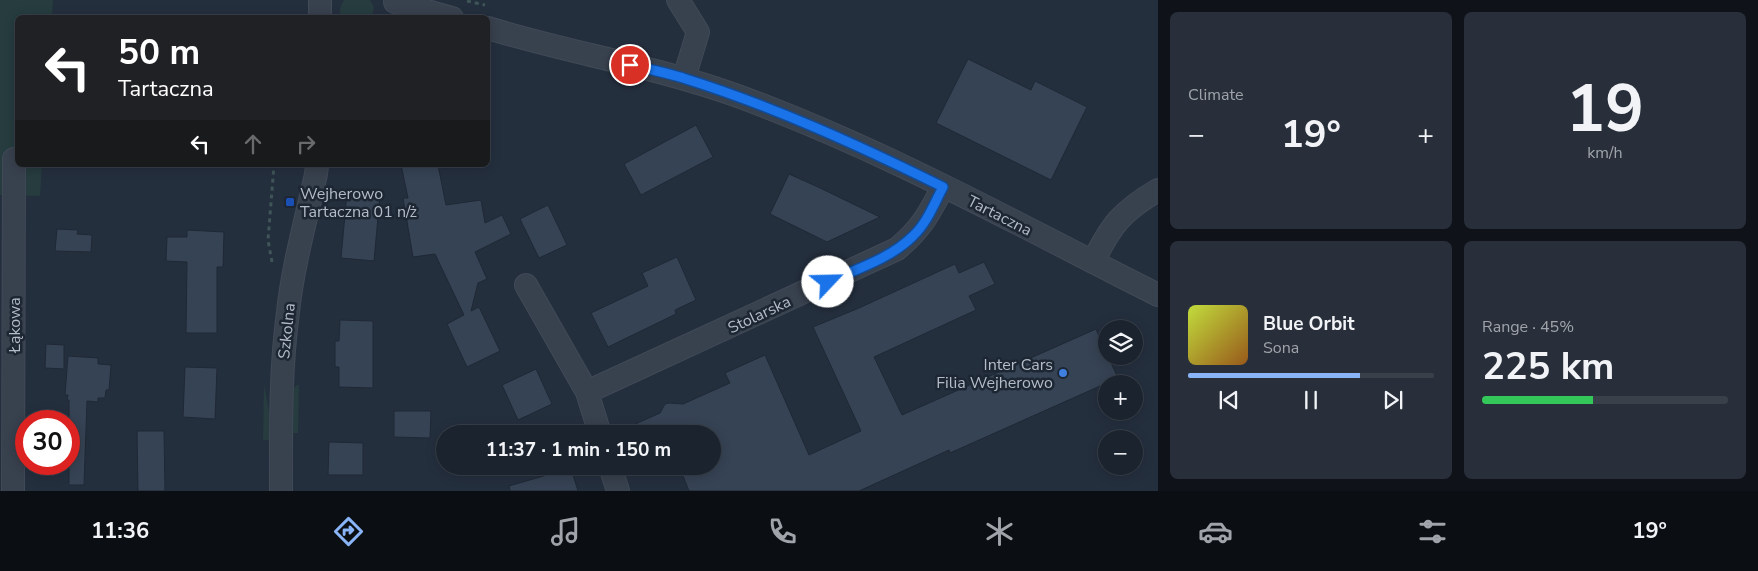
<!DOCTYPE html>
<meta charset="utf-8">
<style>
:root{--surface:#1b232e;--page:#282f3a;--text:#f1f3f6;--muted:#a0a4aa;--line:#39404a;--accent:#8ab4f8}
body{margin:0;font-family:"Nunito Sans",sans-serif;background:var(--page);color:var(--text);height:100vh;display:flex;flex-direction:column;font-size:19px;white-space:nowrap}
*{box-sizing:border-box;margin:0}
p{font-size:16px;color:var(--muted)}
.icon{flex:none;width:28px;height:28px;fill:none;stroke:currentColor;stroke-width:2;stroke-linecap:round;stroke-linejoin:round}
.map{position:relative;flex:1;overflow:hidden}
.drawer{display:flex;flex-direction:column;gap:12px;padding:12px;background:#0f1319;width:600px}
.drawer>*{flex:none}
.top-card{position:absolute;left:15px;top:15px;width:475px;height:152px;border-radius:8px;box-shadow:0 2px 12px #0003,0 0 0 1px var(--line);background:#202124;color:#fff;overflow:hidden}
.buttons{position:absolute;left:1098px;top:320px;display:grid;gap:10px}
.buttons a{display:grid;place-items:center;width:45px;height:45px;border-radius:50%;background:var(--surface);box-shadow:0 2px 12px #0003,0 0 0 1px var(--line);font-size:25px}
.speed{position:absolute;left:15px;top:410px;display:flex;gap:10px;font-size:25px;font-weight:700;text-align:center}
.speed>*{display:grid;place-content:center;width:65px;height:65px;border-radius:50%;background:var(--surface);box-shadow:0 2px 12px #0003,0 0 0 1px var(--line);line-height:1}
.speed .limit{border:8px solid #d22;background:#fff;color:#111}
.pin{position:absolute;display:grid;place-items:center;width:42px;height:42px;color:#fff;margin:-21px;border:2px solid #fff;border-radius:50%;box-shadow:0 1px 5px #0007}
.me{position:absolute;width:55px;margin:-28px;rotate:66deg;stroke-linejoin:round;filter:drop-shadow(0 0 4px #0008)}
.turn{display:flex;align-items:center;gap:18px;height:105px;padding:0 20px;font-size:22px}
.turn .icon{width:65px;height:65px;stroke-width:2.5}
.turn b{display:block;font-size:35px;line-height:42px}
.lanes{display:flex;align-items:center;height:48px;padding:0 20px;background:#0003;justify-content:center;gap:25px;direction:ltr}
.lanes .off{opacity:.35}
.big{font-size:38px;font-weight:700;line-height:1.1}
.drawer .widget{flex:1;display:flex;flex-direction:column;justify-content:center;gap:8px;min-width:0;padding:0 18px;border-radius:8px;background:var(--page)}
.drawer .dial{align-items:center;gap:0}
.dial b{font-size:65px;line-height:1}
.song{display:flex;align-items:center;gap:15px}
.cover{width:60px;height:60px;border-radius:8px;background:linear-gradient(135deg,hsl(70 70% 55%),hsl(30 70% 35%))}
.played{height:5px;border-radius:2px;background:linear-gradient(90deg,var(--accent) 70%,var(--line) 70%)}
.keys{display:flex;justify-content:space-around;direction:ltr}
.heat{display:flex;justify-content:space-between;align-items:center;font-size:28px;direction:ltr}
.charge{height:8px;border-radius:4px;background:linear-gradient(90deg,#34c759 45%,var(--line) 0)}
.drawer .tiles{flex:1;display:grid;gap:12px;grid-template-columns:repeat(2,1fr)}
.trip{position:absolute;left:436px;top:425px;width:285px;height:50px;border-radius:25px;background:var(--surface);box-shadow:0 2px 12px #0003,0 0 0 1px var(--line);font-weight:700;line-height:50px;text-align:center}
.tabs{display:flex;height:80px;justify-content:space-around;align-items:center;background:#0b0e12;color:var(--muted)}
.tabs .icon{width:35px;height:35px}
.tabs .selected{color:var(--accent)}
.tabs b{font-size:22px;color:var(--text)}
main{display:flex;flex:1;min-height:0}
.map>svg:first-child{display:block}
.green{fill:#263c3f}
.building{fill:#364354;stroke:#1f2835}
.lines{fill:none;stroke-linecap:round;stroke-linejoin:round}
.minor-casing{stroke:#414a57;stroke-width:24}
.path{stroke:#3f5557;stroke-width:3;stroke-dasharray:4 4;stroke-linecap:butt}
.minor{stroke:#38414e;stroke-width:22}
.route-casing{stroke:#114b97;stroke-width:12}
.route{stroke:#1a73e8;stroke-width:9}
.transit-dot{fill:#1a4fb4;stroke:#1d2633;stroke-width:2}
.shop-dot{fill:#3f7fe0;stroke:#1d2633;stroke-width:2}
.labels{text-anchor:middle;stroke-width:5;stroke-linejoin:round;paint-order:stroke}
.poi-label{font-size:16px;fill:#b4bcc9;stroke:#1d2633;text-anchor:start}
.street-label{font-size:16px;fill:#b4bcc9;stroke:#1d2633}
</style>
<main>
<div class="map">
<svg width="1158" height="491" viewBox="0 0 1158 491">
<rect width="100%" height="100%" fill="#242f3e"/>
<path class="green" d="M0 0H53L52 17 18 18V165H42L40 196 0 195Z
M344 0H370L374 7 372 17H341C339 11 340 6 344 0Z
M264 384 269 411 270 440H263Z
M297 385H299L298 433H291L292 390Z"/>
<path class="building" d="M968 59 1031 90 1035 81 1087 107 1051 180 936 123Z
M696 125 713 157 641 195 624 164Z
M401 165H438L446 205 481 200 485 223 502 215 511 234 475 252 487 279 478 283 471 311 479 307 500 351 467 367 447 324 464 315 435 254 413 257 403 198H408Z
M789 174 818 187 880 217 827 242 770 214Z
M347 193 380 196 374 261 341 258Z
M548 205 567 245 539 258 520 219Z
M57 229 78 230 77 234 92 235 91 252 55 251Z
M187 230 224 232 223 267H217V333H186L187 262 166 261 167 237H187Z
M677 257 696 300 675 310 676 314 608 347 591 313 648 286 642 273Z
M984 262 995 284 969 296 976 310 874 357 902 415 1096 329 1106 353V356H1108L1118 378 950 453 949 450 859 491H689L679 466H712V434H613L660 413 665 404 669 403 683 404 730 383 725 373 765 355 809 455 861 431 813 327 859 308 955 264 959 273Z
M340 320 373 321V388L339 387V367H335V341H339Z
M46 344 64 345V369L45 368Z
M68 356 98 358V364L111 365 109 390H106L105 398H98V402L87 401 84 485H69V400H67L68 395H65Z
M185 367 217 368 215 419 183 417Z
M536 369 552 404 518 420 502 385Z
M394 411H431L430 438 394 437Z
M137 431H164L165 491H138Z
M329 442 363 443V475H328Z
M571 468 578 491H510L509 486Z"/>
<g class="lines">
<defs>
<path id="minor" d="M320 0V18
M678 0 698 32 684 78
M395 2 452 18
M488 28C569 53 654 66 735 95 881 148 1019 225 1158 295
M1093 262C1111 225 1122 211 1158 190
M526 285 587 392
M600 434 587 392 897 249C921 229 929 214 943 187
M610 466 618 491
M13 491 14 159
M281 491C281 431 280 371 288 312 293 265 306 220 316 174L317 165"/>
</defs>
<use href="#minor" class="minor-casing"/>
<path class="path" d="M467 1 485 5
M272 262 268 240 274 165"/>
<use href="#minor" class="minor"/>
</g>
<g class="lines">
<defs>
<path id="route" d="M630 65C649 69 668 73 686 79 775 107 860 146 943 187 934 204 927 223 913 236 890 259 856 269 828 282"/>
</defs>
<use href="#route" class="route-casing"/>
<use href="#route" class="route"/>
</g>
<rect class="transit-dot" x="285" y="197" width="10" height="10" rx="2.5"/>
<circle class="shop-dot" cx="1063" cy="373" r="5"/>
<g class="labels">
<g class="poi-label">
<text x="300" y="199">Wejherowo<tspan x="300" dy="18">Tartaczna 01 n/ż</tspan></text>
<text x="1053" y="370" text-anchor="end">Inter Cars<tspan x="1053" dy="18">Filia Wejherowo</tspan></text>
</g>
<g class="street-label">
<text transform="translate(1000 215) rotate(27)" y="6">Tartaczna</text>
<text transform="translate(759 314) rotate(-25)" y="6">Stolarska</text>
<text transform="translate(14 325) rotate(-90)" y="6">Łąkowa</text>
<text transform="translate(286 331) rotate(-84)" y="6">Szkolna</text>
</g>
</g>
</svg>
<div class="buttons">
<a><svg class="icon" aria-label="layers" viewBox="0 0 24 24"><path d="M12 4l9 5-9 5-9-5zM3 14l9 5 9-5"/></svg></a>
<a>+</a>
<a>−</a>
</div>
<div class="speed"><div class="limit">30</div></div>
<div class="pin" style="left:630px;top:65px;background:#d93025"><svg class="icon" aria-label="arrive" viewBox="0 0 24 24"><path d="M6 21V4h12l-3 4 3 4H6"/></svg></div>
<svg class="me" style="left:828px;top:282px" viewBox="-20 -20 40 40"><circle r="19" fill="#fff"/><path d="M0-13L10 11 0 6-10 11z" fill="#1a73e8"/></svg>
<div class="trip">11:37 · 1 min · 150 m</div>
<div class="top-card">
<div class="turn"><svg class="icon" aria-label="left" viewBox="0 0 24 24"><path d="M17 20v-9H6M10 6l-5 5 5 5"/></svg><div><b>50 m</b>Tartaczna</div></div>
<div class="lanes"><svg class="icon" aria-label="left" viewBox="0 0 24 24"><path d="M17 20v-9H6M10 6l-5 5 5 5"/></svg><svg class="icon off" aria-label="ahead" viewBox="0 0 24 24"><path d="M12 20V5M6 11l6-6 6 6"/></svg><svg class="icon off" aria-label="right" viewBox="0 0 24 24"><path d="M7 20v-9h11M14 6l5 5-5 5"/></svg></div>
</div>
</div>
<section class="drawer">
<div class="tiles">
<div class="widget"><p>Climate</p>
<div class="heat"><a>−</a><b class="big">19°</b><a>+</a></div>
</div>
<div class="widget dial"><b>19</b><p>km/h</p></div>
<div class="widget">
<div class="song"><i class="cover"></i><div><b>Blue Orbit</b><p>Sona</p></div></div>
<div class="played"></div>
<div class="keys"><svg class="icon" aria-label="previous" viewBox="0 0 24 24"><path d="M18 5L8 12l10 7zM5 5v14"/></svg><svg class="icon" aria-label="pause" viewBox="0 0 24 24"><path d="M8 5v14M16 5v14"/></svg><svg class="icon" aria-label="next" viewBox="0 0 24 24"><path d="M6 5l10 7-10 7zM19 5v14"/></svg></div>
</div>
<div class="widget"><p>Range · 45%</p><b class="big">225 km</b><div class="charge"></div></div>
</div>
</section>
</main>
<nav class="tabs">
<b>11:36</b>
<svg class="icon selected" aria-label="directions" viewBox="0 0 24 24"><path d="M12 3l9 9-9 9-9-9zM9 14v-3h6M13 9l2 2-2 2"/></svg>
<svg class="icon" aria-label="music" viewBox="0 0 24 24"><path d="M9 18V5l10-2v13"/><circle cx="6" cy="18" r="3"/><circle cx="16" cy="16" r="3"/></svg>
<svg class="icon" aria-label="phone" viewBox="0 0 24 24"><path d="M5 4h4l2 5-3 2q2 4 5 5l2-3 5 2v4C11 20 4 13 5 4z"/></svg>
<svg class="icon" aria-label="climate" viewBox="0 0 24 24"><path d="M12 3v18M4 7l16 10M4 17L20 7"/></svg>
<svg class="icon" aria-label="car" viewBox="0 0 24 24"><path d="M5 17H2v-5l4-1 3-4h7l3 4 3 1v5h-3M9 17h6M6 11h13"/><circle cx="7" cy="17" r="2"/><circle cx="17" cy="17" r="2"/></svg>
<svg class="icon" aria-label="filters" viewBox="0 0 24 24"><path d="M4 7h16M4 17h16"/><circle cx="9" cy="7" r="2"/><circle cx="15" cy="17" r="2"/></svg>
<b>19°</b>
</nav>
